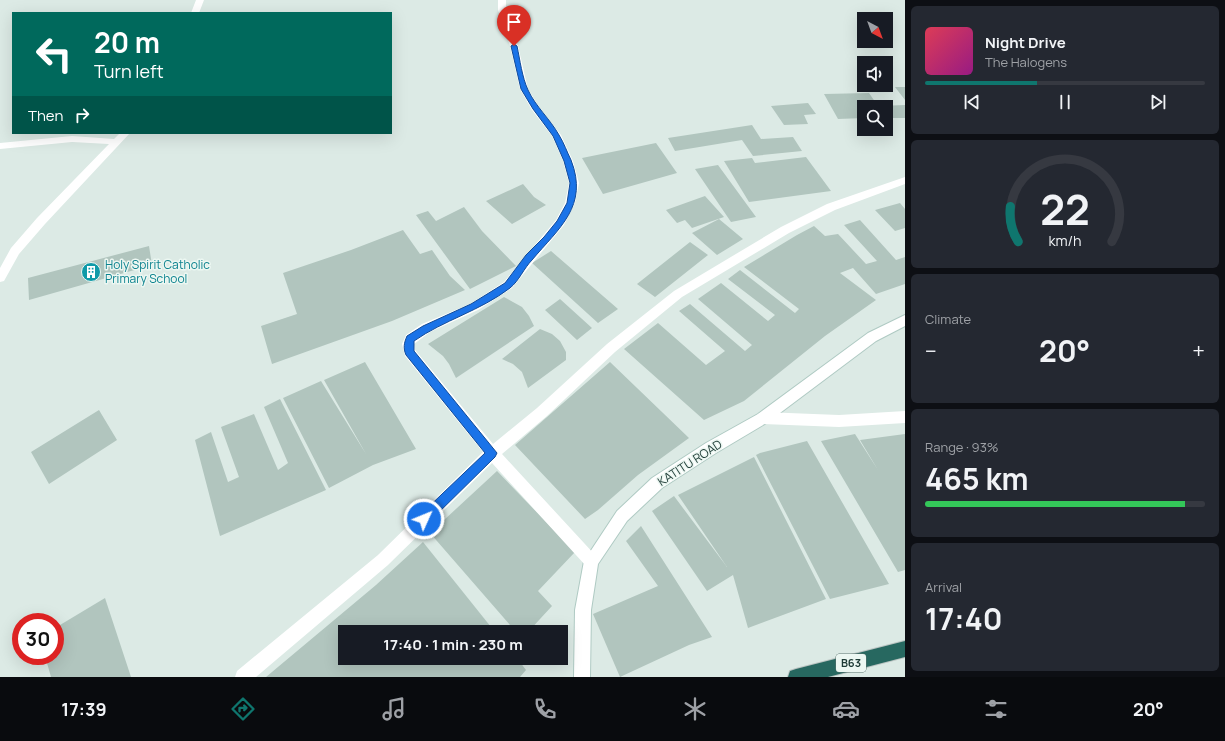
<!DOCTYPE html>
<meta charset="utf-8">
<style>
:root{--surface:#171b24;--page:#242831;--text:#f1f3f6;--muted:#9ea1a6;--line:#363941;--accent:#0f766e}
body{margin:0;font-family:Manrope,sans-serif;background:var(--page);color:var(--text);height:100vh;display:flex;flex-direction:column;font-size:15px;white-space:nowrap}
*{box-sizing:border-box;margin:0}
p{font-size:13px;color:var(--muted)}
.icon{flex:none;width:22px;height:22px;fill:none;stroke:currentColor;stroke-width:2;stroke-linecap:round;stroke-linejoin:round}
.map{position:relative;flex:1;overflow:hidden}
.details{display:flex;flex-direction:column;gap:6px;padding:6px;background:#0d0f14;width:320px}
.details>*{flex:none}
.hud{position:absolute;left:12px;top:12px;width:380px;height:122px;border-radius:0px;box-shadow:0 4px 16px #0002;background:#00695c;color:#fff;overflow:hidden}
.needle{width:26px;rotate:139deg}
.fabs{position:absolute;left:857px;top:12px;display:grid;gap:8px}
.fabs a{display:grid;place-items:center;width:36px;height:36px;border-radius:0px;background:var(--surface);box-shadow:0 4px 16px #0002;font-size:20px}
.speed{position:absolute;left:12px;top:613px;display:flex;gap:8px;font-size:20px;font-weight:700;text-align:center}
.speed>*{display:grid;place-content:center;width:52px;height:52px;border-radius:50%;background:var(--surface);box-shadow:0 4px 16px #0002;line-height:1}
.speed .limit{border:6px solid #d22;background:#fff;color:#111}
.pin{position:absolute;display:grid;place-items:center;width:34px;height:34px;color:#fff;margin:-41px -17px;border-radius:50% 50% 50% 0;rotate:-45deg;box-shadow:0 0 4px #0007}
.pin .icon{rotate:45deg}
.me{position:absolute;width:44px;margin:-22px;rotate:46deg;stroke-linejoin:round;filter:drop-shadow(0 0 3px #0008)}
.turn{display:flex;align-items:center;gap:14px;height:84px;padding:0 16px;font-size:18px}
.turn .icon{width:52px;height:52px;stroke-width:2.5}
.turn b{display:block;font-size:28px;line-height:34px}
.then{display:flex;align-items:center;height:38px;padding:0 16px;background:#0003;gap:8px;font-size:15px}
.big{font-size:30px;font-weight:700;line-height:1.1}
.details .widget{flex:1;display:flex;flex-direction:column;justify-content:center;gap:6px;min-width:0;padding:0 14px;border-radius:6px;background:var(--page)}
.details .dial{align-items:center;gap:0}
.dial svg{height:104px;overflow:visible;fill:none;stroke:var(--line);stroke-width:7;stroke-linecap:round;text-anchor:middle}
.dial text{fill:var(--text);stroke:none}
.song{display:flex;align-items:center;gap:12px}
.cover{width:48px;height:48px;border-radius:6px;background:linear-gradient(135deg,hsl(350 70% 55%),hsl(310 70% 35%))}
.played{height:4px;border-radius:2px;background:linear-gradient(90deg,var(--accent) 40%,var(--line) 40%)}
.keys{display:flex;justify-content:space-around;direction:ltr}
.heat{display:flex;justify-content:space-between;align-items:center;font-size:22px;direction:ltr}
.charge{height:6px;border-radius:3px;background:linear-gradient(90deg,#34c759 93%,var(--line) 0)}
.trip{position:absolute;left:338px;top:625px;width:230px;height:40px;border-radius:0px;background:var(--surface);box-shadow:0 4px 16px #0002;font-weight:700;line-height:40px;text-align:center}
.tabs{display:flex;height:64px;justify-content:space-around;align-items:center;background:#090b0e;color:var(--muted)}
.tabs .icon{width:28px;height:28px}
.tabs .selected{color:var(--accent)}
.tabs b{font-size:18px;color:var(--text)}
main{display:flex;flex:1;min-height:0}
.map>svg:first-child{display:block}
.building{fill:#b1c5be}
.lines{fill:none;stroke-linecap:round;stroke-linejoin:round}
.secondary-casing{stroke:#afcac3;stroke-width:2}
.highway-casing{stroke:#bbc4c2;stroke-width:2}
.street{fill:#fff;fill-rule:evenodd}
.secondary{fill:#fff;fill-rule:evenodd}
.highway{fill:#276860;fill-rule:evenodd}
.route{fill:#1a73e8;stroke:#114b97}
.labels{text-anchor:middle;stroke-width:3;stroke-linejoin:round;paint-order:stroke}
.shield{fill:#ecf7f2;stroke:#5b736e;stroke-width:1}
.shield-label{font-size:11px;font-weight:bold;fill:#1d3a35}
.culture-label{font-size:12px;fill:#0d838f;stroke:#ecf7f2;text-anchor:start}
.street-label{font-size:12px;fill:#1d3a35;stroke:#ecf7f2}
</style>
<main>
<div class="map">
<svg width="905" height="677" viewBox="0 0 905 677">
<rect width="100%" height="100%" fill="#dceae5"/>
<path class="building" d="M895 87H905V100Z
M869 93 878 106 905 105V118H886V107H864V118L838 119 824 94Z
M808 103 816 114 804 115 808 124 784 125 771 106Z
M752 125 761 139 793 137 802 151 753 156 742 140 675 151 668 138Z
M656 143 677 173 603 194 582 158Z
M806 157 831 191 749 202 724 161 752 158 755 163Z
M718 165 756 217 731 222 695 169Z
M523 184 534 197 546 205 512 224 486 201Z
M705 196 724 217 692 228 685 220 677 223 666 210Z
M900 203 905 209V228L895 231 875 210Z
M464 207 482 231 516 266 470 289 416 215 428 211 436 221Z
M719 219 743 239 717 255 692 233Z
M860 220 896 260 905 257V284L876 294 853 268 840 273 876 300 825 336 744 401 704 420 624 349 658 323 706 365 725 351 679 311 690 304 745 351 752 345 698 299 721 283 768 321 775 315 728 279 740 270 795 313 799 309 744 267 797 235 814 226 825 236 838 234 866 264 877 261 844 225Z
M403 230 420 254 432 250 450 276 465 290 392 321 272 364 261 326 297 314 283 273 351 250Z
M690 242 708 255 655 297 637 284Z
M149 246 152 265 29 300 28 278Z
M551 251 618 309 598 323 532 263Z
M504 297 522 307 529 316 534 326 456 378 449 364 443 356 428 344Z
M560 299 592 328 577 340 545 310Z
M540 329 552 334 560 341 566 352V360L528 388 522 372 513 364 502 359Z
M365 362 416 449 373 465 329 488 283 398 321 381 366 454 324 380Z
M610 362 689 438 638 475 598 510 585 519 515 445Z
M280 399 326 490 220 536 195 440 211 432 228 482 239 477 221 427 254 414 278 470 288 463 264 407Z
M99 410 117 440 49 484 31 452Z
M855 434 878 470 860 440 905 434V570L898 572 821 441Z
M807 441 889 584 830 599 756 455 760 453Z
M754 457 826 599 748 628 733 575 707 591 652 511 674 496 727 567 678 495Z
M497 471 575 552 538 591 552 606 528 632H516L430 533Z
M641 526 712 637 689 645 620 677 593 614 658 586 626 541Z
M423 542 495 632H345V658H517L526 670 520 677H266L376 585Z
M105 598 131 677H51L45 656H55V628Z"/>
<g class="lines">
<defs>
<path id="secondary" d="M905 315V326L876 341 768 422 716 453 662 488 627 521 598 564 591 610 590 677H574L575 610 584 561 617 511 652 478 706 443 758 414 868 333Z"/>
<path id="highway" d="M905 641V657L828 677H788L790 671 796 669Z"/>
</defs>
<use href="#secondary" class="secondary-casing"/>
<use href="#highway" class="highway-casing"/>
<path class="street" d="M196 0H204L199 13H191Z
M498 0H506V10L518 46 528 89 539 107 561 135 573 161 579 183 575 203 564 225 512 288 478 310 430 332 414 344 415 350 493 444 537 408 607 344 674 291 781 227 827 204 905 177V184L835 210 789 233 682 297 615 352 547 416 502 454 596 556 598 561 596 566 591 568 586 566 492 463 388 565 256 677H235L237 671 378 555 483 452 405 356 402 344 406 335 422 324 470 304 504 282 556 220 565 203 569 183 563 161 552 136 532 110 520 89 510 46 498 10Z
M120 133H130L45 224 19 254 4 281 0 282V268L11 248 37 218 109 144 72 142 0 149V143L72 136 114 139Z
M905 411V423L839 427 763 424 758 422 756 418 758 414 763 412 839 415Z"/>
<use href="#secondary" class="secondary"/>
<use href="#highway" class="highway"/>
</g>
<path class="route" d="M514 44 517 46C520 60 522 77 528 90 536 107 550 119 559 135 564 143 567 152 571 160 589 206 559 228 532 260 524 268 519 281 510 288 480 311 444 320 414 341V351L497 453 495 457 428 523 424 525 420 523 419 519 420 515 485 453 406 355C403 348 404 343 407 336L423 326 471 304 505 283 526 255 544 237 557 221 567 203 570 183 564 161 553 136 533 109 521 89 511 46Z"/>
<defs>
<symbol id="building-disc" viewBox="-11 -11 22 22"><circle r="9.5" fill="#0f9aa8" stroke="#ecf7f2"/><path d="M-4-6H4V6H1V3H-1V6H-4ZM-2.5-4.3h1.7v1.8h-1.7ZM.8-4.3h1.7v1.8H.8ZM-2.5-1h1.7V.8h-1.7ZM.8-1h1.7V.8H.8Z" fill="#fff"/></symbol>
</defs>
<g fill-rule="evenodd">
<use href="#building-disc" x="80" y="261" width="22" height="22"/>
</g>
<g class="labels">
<rect class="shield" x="836" y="654" width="30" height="18" rx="3"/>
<g class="shield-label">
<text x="851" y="667">B63</text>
</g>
<g class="culture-label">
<text x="105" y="269">Holy Spirit Catholic<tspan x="105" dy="14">Primary School</tspan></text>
</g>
<g class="street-label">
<text transform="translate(690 463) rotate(-33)" y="4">KATITU ROAD</text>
</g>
</g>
</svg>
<div class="fabs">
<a><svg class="needle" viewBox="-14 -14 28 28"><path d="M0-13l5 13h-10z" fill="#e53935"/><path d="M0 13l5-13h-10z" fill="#9ea1a6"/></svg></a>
<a><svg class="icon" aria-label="sound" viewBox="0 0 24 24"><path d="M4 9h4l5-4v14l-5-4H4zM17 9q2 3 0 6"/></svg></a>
<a><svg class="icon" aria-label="search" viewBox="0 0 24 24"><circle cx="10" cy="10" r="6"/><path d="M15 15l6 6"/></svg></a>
</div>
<div class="speed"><div class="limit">30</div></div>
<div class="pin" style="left:514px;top:46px;background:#d93025"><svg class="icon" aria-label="arrive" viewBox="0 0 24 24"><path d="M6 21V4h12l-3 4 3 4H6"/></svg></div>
<svg class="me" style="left:424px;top:519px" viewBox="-20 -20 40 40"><circle r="17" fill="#1a73e8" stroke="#fff" stroke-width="3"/><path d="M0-11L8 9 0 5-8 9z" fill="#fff"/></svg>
<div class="trip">17:40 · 1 min · 230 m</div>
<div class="hud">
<div class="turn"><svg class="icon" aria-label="left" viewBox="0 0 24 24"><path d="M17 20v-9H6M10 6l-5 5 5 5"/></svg><div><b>20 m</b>Turn left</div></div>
<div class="then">Then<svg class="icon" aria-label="right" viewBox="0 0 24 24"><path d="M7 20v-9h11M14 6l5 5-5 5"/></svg></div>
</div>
</div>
<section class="details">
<div class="widget">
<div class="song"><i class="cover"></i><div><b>Night Drive</b><p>The Halogens</p></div></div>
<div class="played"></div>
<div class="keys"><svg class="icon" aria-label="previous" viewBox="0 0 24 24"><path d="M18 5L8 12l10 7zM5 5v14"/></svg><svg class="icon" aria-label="pause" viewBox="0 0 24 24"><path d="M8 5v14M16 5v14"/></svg><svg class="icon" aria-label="next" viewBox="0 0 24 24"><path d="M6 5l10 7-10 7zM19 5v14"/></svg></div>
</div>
<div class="widget dial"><svg viewBox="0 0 100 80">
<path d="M14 69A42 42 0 1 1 86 69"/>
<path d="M14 69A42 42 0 0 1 8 42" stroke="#0f766e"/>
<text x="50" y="56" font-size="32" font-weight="700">22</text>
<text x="50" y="72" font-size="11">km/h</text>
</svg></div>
<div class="widget"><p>Climate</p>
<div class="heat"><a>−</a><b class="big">20°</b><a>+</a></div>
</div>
<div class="widget"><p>Range · 93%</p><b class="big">465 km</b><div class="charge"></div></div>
<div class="widget"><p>Arrival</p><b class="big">17:40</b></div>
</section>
</main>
<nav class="tabs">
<b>17:39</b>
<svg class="icon selected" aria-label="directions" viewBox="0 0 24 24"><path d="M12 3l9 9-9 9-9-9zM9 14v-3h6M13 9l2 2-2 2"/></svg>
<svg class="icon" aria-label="music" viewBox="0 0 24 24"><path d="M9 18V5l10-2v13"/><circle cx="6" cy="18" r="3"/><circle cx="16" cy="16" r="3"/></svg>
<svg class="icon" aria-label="phone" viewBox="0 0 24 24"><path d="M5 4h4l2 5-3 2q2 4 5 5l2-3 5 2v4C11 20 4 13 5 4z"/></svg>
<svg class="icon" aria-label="climate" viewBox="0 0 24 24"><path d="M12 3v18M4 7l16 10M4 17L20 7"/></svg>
<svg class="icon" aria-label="car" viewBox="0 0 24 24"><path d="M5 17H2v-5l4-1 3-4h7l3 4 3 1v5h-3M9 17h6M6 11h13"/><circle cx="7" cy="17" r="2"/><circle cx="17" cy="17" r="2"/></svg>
<svg class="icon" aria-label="filters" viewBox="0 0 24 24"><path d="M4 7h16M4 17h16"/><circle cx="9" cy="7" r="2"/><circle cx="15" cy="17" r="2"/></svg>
<b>20°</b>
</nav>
